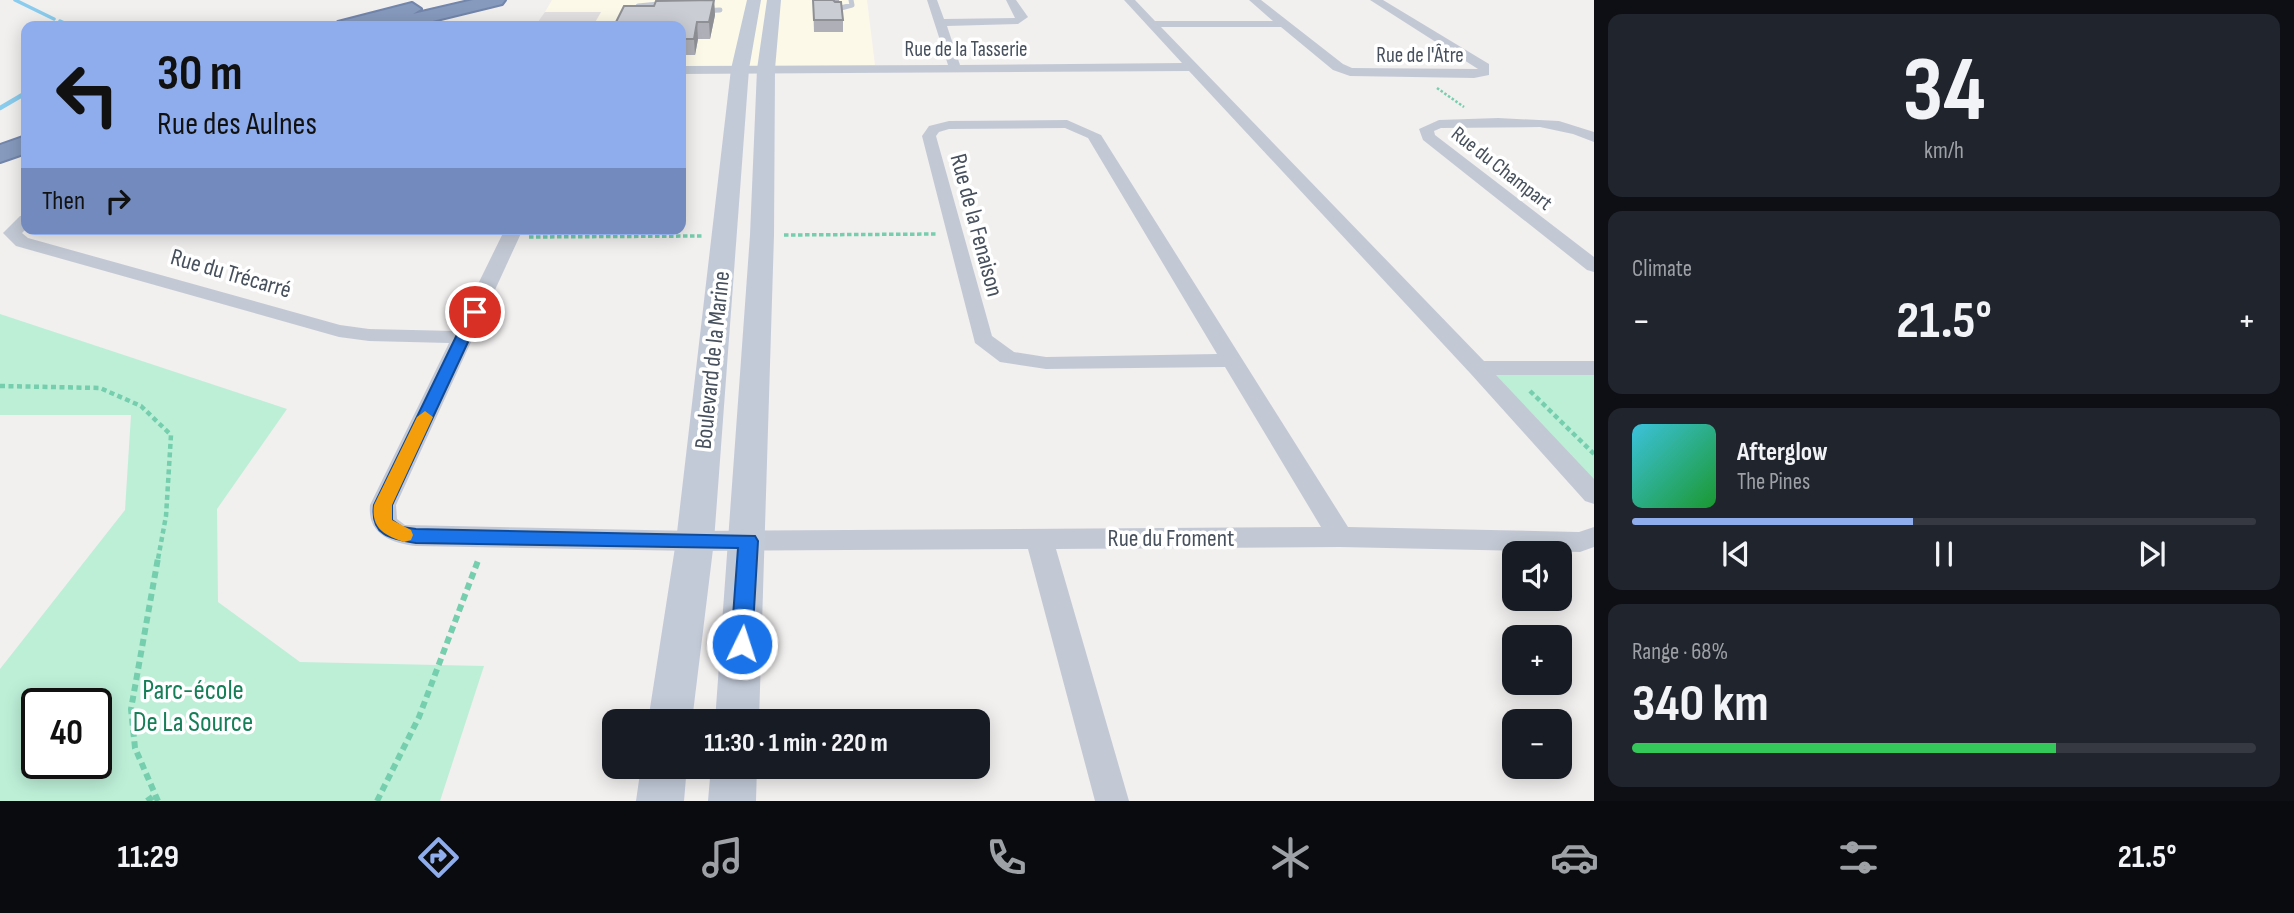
<!DOCTYPE html>
<meta charset="utf-8">
<style>
:root{--surface:#171b24;--page:#20242c;--text:#f1f3f6;--muted:#9ea1a6;--line:#363941;--accent:#8faded}
body{margin:0;font-family:"Sofia Sans Condensed",sans-serif;background:var(--page);color:var(--text);height:100vh;display:flex;flex-direction:column;font-size:26px;white-space:nowrap}
*{box-sizing:border-box;margin:0}
p{font-size:23px;color:var(--muted)}
.icon{flex:none;width:38px;height:38px;fill:none;stroke:currentColor;stroke-width:2;stroke-linecap:round;stroke-linejoin:round}
.map{position:relative;flex:1;overflow:hidden}
.drawer{display:flex;flex-direction:column;gap:14px;padding:14px;background:#0d0f14;width:700px}
.drawer>*{flex:none}
.guide{position:absolute;left:21px;top:21px;width:665px;height:214px;border-radius:14px;box-shadow:0 4px 18px #0003;background:#8faded;color:#111;overflow:hidden}
.controls{position:absolute;left:1502px;top:541px;display:grid;gap:14px}
.controls a{display:grid;place-items:center;width:70px;height:70px;border-radius:14px;background:var(--surface);box-shadow:0 4px 18px #0003;font-size:35px}
.speed{position:absolute;left:21px;top:688px;display:flex;gap:14px;font-size:35px;font-weight:700;text-align:center}
.speed>*{display:grid;place-content:center;width:91px;height:91px;border-radius:50%;background:var(--surface);box-shadow:0 4px 18px #0003;line-height:1}
.speed .limit{border:4px solid #111;border-radius:10px;background:#fff;color:#111}
.pin{position:absolute;display:grid;place-items:center;width:60px;height:60px;color:#fff;margin:-30px;border:4px solid #fff;border-radius:50%;box-shadow:0 2px 7px #0007}
.me{position:absolute;width:77px;margin:-38px;rotate:4deg;stroke-linejoin:round;filter:drop-shadow(0 0 5px #0008)}
.turn{display:flex;align-items:center;gap:24px;height:147px;padding:0 21px;font-size:32px}
.turn .icon{width:91px;height:91px;stroke-width:2.5}
.turn b{display:block;font-size:49px;line-height:60px}
.then{display:flex;align-items:center;height:66px;padding:0 21px;background:#0003;gap:14px;font-size:26px}
.big{font-size:52px;font-weight:700;line-height:1.1}
.drawer .tile{flex:1;display:flex;flex-direction:column;justify-content:center;gap:10px;min-width:0;padding:0 24px;border-radius:14px;background:var(--page)}
.drawer .dial{align-items:center;gap:0}
.dial b{font-size:91px;line-height:1}
.song{display:flex;align-items:center;gap:21px}
.cover{width:84px;height:84px;border-radius:10px;background:linear-gradient(135deg,hsl(190 70% 55%),hsl(130 70% 35%))}
.played{height:7px;border-radius:4px;background:linear-gradient(90deg,var(--accent) 45%,var(--line) 45%)}
.keys{display:flex;justify-content:space-around;direction:ltr}
.heat{display:flex;justify-content:space-between;align-items:center;font-size:38px;direction:ltr}
.charge{height:10px;border-radius:5px;background:linear-gradient(90deg,#34c759 68%,var(--line) 0)}
.trip{position:absolute;left:602px;top:709px;width:388px;height:70px;border-radius:14px;background:var(--surface);box-shadow:0 4px 18px #0003;font-weight:700;line-height:70px;text-align:center}
.tabs{display:flex;height:112px;justify-content:space-around;align-items:center;background:#090b0e;color:var(--muted)}
.tabs .icon{width:49px;height:49px}
.tabs .selected{color:var(--accent)}
.tabs b{font-size:32px;color:var(--text)}
main{display:flex;flex:1;min-height:0}
.map>svg:first-child{display:block}
.commercial{fill:#fcf9e9}
.education{fill:#e3e0e1}
.green{fill:#bdefd7;fill-rule:evenodd}
.lines{fill:none;stroke-linecap:round;stroke-linejoin:round}
.stream-far1{stroke:#8acced;stroke-width:3.5}
.stream{stroke:#8acced;stroke-width:4.5}
.highway-casing{stroke:#7285aa;stroke-width:4}
.path-far3{stroke:#75cead;stroke-width:2.5;stroke-dasharray:2.5 2;stroke-linecap:butt}
.path-far2{stroke:#75cead;stroke-width:3.5;stroke-dasharray:4.5 2.5;stroke-linecap:butt}
.path-far1{stroke:#75cead;stroke-width:4.5;stroke-dasharray:5 3.5;stroke-linecap:butt}
.path{stroke:#75cead;stroke-width:6;stroke-dasharray:7 4.5;stroke-linecap:butt}
.lane{stroke:#c3c9d4;stroke-width:5}
.street{fill:#c3c9d4;fill-rule:evenodd}
.secondary{fill:#c2cad8;fill-rule:evenodd}
.highway{fill:#869abe;fill-rule:evenodd}
.wall{fill:#afb0b7}
.shaded-wall{fill:#8e9095}
.building{fill:#cbcdd5;stroke:#8e9095;stroke-width:2}
.route{fill:#1a73e8;stroke:#114b97;stroke-width:2}
.slow{fill:#f59e0b}
.labels{text-anchor:middle;stroke-width:7;stroke-linejoin:round;paint-order:stroke}
.far-street-label{font-size:21px;fill:#47505d;stroke:#fff}
.street-label{font-size:24px;fill:#47505d;stroke:#fff}
.near-park-label{font-size:28px;fill:#167f58;stroke:#fff}
</style>
<main>
<div class="map">
<svg width="1594" height="801" viewBox="0 0 1594 801">
<rect width="100%" height="100%" fill="#f2efef"/>
<path class="commercial" d="M552 0H867L875 65 681 67V26H593L600 12H545Z"/>
<path class="education" d="M545 12H601L593 26H535Z"/>
<path class="green" d="M0 314 287 409 217 509 218 602 300 662 484 666 440 801H0V669L125 510 131 415H0ZM37 704H96V763H37Z
M1478 368H1594V495Z"/>
<g class="lines">
<path class="stream-far1" d="M15 0 54 19
M60 21 71 26
M21 96 26 93"/>
<path class="stream" d="M0 108 24 94"/>
<defs>
<path id="highway" d="M473 0H505L502 4 412 26H379L382 22 367 26H335L338 22 412 3 421 9 413 14Z
M26 136V153L0 162V145Z"/>
</defs>
<use href="#highway" class="highway-casing"/>
<path class="path-far3" d="M1437 88 1464 107"/>
<path class="path-far2" d="M784 235 937 234
M529 237 702 236"/>
<path class="path-far1" d="M0 386 100 388 141 406 171 435 166 516 158 559
M1530 391 1594 454"/>
<path class="path" d="M147 801 155 795
M158 801 135 748 131 709 158 558
M377 801 419 717 479 558"/>
<path class="lane" d="M837 9 852 5 851 0
M649 11 638 6 669 3
M700 11 720 10"/>
<path class="street" d="M927 0H937L944 19 1015 18 1006 0H1016L1028 17 1018 24 947 26 960 65 1182 63 1124 0H1135L1155 21H1273L1249 0H1261L1343 64 1352 68 1478 69 1370 0H1383L1489 64V75L1474 78 1350 76 1333 70 1281 27H1161L1484 361H1594V375H1496L1594 479V504L1585 501 1470 373 1189 71 681 74V66L948 65Z
M1498 118 1559 121 1594 132V142L1573 134 1540 127 1441 128 1434 131 1435 135 1594 257V272L1587 270 1423 140 1419 129 1439 120Z
M1067 120 1101 135 1348 527 1579 532 1594 527V547L1580 552 1340 547 1056 549 1129 801H1095L1028 549 695 551 416 546C391 543 367 534 370 505L449 343 369 341 339 337 16 246 3 233 20 216 26 215V229L22 233 28 238 340 325 369 329 455 331 505 229H523L396 505 397 519 405 525 695 531 1321 527 1225 367 1046 369 1000 362 975 343 922 136 929 126 949 121ZM1065 128 1088 138 1217 354 1046 357 1014 352 992 336 936 136 939 132 949 129Z"/>
<path class="secondary" d="M747 0H761L749 69 714 541 692 721H648L676 541 731 69Z
M767 0H781L775 69 774 235 759 721H715L750 235 757 69Z
M641 766H687L684 801H636Z
M711 766H757L756 801H708Z"/>
<use href="#highway" class="highway"/>
</g>
<path class="wall" d="M714 0 715 15 710 39H698L695 55H681V26Z
M813 0H839L843 20V32H814Z"/>
<path class="shaded-wall" d="M714 0 715 15 710 39 709 22Z
M697 22 698 39 695 55 694 39Z"/>
<path class="building" d="M714 0 709 22H697L694 39H681V26H614L624 6H654L656 1Z
M813 0H833L835 2H841L843 20H814Z"/>
<path class="route" d="M475 307 482 312 392 505V520L402 527 416 529 755 536 758 541 752 644 749 650 742 652 734 650 731 644 738 548 416 543C390 539 370 535 374 505L468 312Z"/>
<path class="slow" d="M425 411 433 417 392 505V520L411 530 413 535 411 540 404 542C383 535 371 527 374 505L417 417Z"/>
<g class="labels">
<g class="far-street-label">
<text x="966" y="56">Rue de la Tasserie</text>
<text x="1420" y="62">Rue de l'Âtre</text>
<text transform="translate(1502 168) rotate(38)" y="7">Rue du Champart</text>
</g>
<g class="street-label">
<text transform="translate(977 225) rotate(75)" y="8">Rue de la Fenaison</text>
<text transform="translate(231 273) rotate(16)" y="8">Rue du Trécarré</text>
<text transform="translate(712 360) rotate(-84)" y="8">Boulevard de la Marine</text>
<text x="1171" y="546">Rue du Froment</text>
</g>
<g class="near-park-label">
<text x="193" y="699">Parc-école<tspan x="193" dy="32">De La Source</tspan></text>
</g>
</g>
</svg>
<div class="controls">
<a><svg class="icon" aria-label="sound" viewBox="0 0 24 24"><path d="M4 9h4l5-4v14l-5-4H4zM17 9q2 3 0 6"/></svg></a>
<a>+</a>
<a>−</a>
</div>
<div class="speed"><div class="limit">40</div></div>
<div class="pin" style="left:475px;top:312px;background:#d93025"><svg class="icon" aria-label="arrive" viewBox="0 0 24 24"><path d="M6 21V4h12l-3 4 3 4H6"/></svg></div>
<svg class="me" style="left:742px;top:644px" viewBox="-20 -20 40 40"><circle r="17" fill="#1a73e8" stroke="#fff" stroke-width="3"/><path d="M0-11L8 9 0 5-8 9z" fill="#fff"/></svg>
<div class="trip">11:30 · 1 min · 220 m</div>
<div class="guide">
<div class="turn"><svg class="icon" aria-label="left" viewBox="0 0 24 24"><path d="M17 20v-9H6M10 6l-5 5 5 5"/></svg><div><b>30 m</b>Rue des Aulnes</div></div>
<div class="then">Then<svg class="icon" aria-label="right" viewBox="0 0 24 24"><path d="M7 20v-9h11M14 6l5 5-5 5"/></svg></div>
</div>
</div>
<section class="drawer">
<div class="tile dial"><b>34</b><p>km/h</p></div>
<div class="tile"><p>Climate</p>
<div class="heat"><a>−</a><b class="big">21.5°</b><a>+</a></div>
</div>
<div class="tile">
<div class="song"><i class="cover"></i><div><b>Afterglow</b><p>The Pines</p></div></div>
<div class="played"></div>
<div class="keys"><svg class="icon" aria-label="previous" viewBox="0 0 24 24"><path d="M18 5L8 12l10 7zM5 5v14"/></svg><svg class="icon" aria-label="pause" viewBox="0 0 24 24"><path d="M8 5v14M16 5v14"/></svg><svg class="icon" aria-label="next" viewBox="0 0 24 24"><path d="M6 5l10 7-10 7zM19 5v14"/></svg></div>
</div>
<div class="tile"><p>Range · 68%</p><b class="big">340 km</b><div class="charge"></div></div>
</section>
</main>
<nav class="tabs">
<b>11:29</b>
<svg class="icon selected" aria-label="directions" viewBox="0 0 24 24"><path d="M12 3l9 9-9 9-9-9zM9 14v-3h6M13 9l2 2-2 2"/></svg>
<svg class="icon" aria-label="music" viewBox="0 0 24 24"><path d="M9 18V5l10-2v13"/><circle cx="6" cy="18" r="3"/><circle cx="16" cy="16" r="3"/></svg>
<svg class="icon" aria-label="phone" viewBox="0 0 24 24"><path d="M5 4h4l2 5-3 2q2 4 5 5l2-3 5 2v4C11 20 4 13 5 4z"/></svg>
<svg class="icon" aria-label="climate" viewBox="0 0 24 24"><path d="M12 3v18M4 7l16 10M4 17L20 7"/></svg>
<svg class="icon" aria-label="car" viewBox="0 0 24 24"><path d="M5 17H2v-5l4-1 3-4h7l3 4 3 1v5h-3M9 17h6M6 11h13"/><circle cx="7" cy="17" r="2"/><circle cx="17" cy="17" r="2"/></svg>
<svg class="icon" aria-label="filters" viewBox="0 0 24 24"><path d="M4 7h16M4 17h16"/><circle cx="9" cy="7" r="2"/><circle cx="15" cy="17" r="2"/></svg>
<b>21.5°</b>
</nav>
